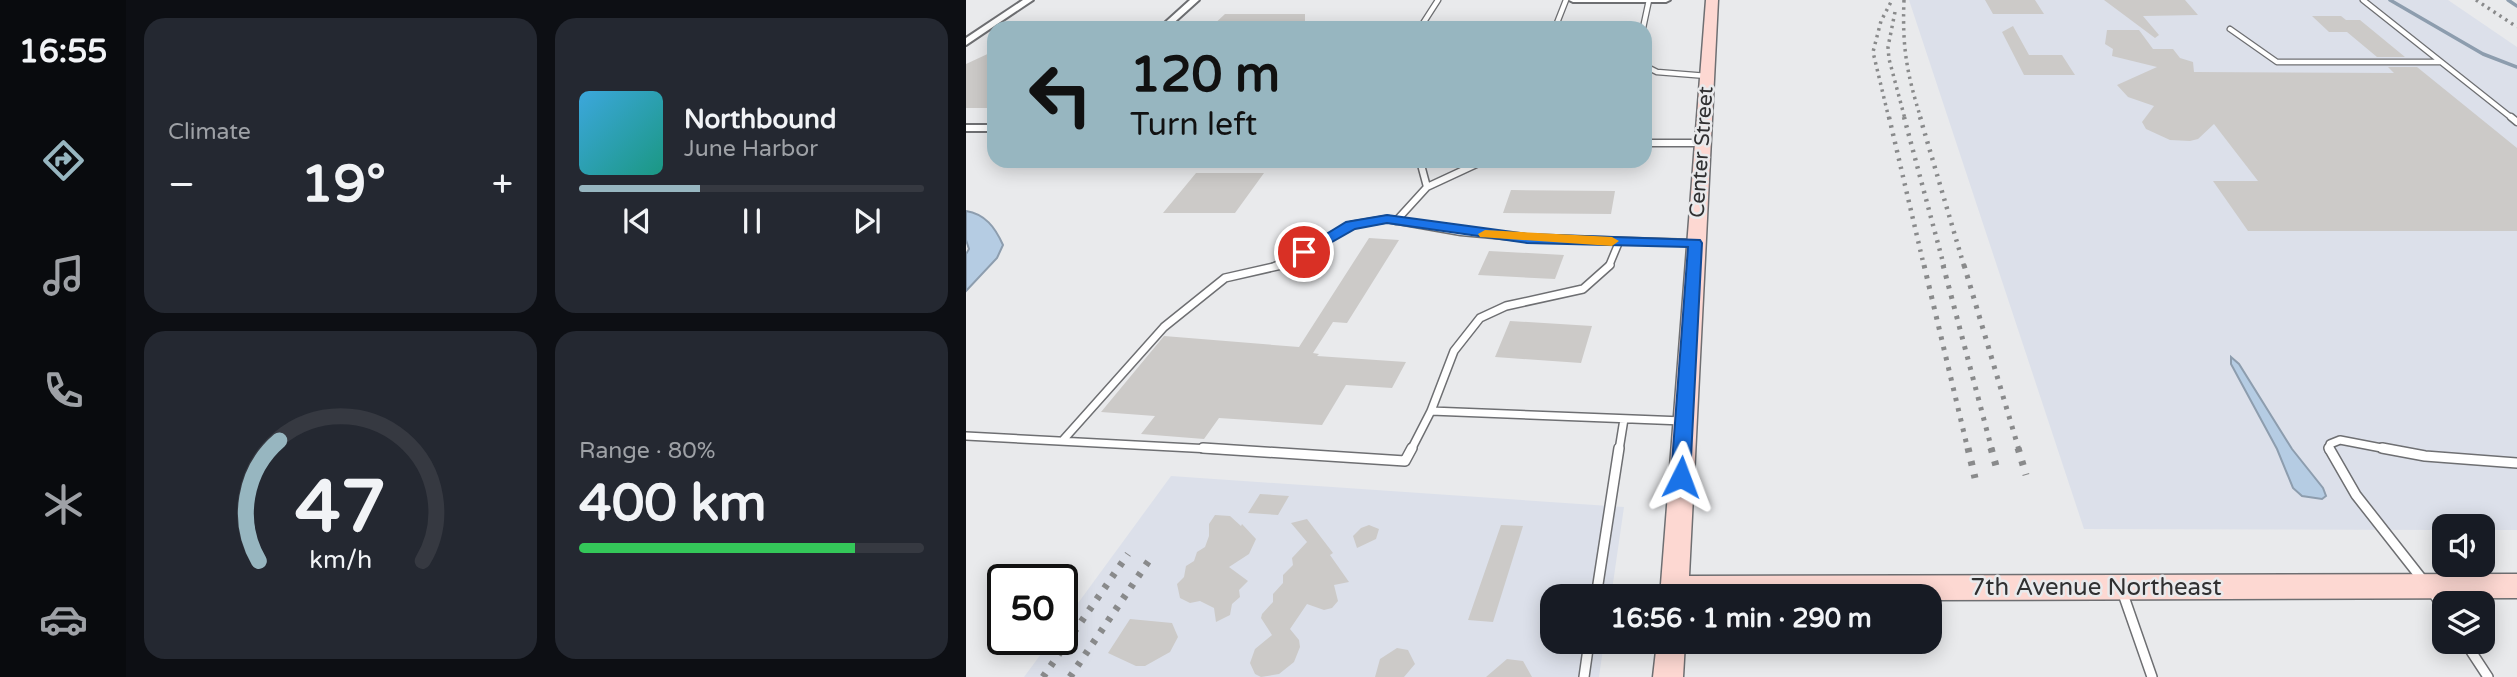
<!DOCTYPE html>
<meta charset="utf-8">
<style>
:root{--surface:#171b24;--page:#242831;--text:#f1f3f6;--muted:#9ea1a6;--line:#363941;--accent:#97b6c0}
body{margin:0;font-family:"Varela Round",sans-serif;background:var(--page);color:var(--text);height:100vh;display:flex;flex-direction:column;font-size:26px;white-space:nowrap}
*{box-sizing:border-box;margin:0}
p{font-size:23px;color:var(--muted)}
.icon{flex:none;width:38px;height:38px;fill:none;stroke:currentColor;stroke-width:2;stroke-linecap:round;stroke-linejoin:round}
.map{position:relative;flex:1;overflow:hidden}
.panel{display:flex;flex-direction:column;gap:18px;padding:18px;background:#0d0f14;width:840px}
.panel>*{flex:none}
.banner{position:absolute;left:21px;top:21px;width:665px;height:147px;border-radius:21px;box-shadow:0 4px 18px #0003;background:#97b6c0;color:#111;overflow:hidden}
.tools{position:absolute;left:1466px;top:514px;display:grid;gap:14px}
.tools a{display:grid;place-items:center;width:63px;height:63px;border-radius:14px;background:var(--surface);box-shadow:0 4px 18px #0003;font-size:35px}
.speed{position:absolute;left:21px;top:564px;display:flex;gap:14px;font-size:35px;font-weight:700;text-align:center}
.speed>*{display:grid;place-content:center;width:91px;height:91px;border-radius:50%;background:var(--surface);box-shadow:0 4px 18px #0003;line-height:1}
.speed .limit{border:4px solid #111;border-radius:10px;background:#fff;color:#111}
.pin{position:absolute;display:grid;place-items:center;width:60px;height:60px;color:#fff;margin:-30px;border:4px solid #fff;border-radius:50%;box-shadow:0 2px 7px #0007}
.me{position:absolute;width:77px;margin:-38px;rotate:3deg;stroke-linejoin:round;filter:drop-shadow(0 0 5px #0008)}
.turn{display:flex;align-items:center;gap:24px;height:147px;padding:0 28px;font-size:32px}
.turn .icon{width:91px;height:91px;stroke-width:2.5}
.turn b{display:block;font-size:49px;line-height:60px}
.big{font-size:52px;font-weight:700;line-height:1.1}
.panel .widget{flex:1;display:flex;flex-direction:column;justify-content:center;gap:10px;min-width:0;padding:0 24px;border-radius:21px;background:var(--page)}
.panel .dial{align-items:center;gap:0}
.dial svg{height:182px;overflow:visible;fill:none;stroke:var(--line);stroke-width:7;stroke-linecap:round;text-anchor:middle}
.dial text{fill:var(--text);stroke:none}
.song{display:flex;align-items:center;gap:21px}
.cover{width:84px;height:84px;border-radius:10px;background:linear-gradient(135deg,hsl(200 70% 55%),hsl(170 70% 35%))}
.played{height:7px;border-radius:4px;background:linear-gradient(90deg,var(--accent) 35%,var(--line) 35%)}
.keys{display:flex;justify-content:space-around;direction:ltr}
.heat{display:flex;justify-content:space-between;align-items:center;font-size:38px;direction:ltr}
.charge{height:10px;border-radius:5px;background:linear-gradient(90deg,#34c759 80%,var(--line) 0)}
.panel .tiles{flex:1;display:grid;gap:18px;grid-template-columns:repeat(2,1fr)}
.trip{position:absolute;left:574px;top:584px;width:402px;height:70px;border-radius:21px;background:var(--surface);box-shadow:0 4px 18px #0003;font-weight:700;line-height:70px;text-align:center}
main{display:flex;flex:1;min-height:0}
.tabs{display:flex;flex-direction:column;width:126px;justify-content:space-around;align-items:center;background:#090b0e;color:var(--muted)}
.tabs .icon{width:49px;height:49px}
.tabs .on{color:var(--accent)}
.tabs b{font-size:32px;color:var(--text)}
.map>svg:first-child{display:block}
.built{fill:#dce0ea}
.water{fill:#b5cce3;stroke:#8d9dae;stroke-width:2}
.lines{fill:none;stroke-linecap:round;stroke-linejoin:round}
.stream{stroke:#8d9dae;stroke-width:3.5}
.building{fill:#cccac8}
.lane-far3-casing{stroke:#6e6f72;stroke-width:7}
.lane-far2-casing{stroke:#6e6f72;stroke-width:9}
.lane-far1-casing{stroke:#6e6f72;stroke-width:10}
.lane-casing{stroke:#6e6f72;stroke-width:12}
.street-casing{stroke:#6e6f72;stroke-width:4}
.secondary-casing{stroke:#6e6f72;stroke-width:3}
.lane-far3{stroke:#fff;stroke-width:4.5}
.lane-far2{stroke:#fff;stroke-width:6}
.lane-far1{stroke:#fff;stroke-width:7}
.lane{stroke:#fff;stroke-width:9}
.street{fill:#fff;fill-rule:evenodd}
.secondary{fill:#fdd8d2;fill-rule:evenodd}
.rail-far3{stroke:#898a8b;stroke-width:3.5;stroke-dasharray:2.5 4.5;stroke-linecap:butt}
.rail-far2{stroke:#898a8b;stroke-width:4.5;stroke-dasharray:2.5 6;stroke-linecap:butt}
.rail-far1{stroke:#898a8b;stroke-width:5;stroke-dasharray:3.5 7;stroke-linecap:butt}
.rail{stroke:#898a8b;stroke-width:7;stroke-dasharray:4.5 9;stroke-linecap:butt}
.route{fill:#1a73e8;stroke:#114b97;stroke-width:2}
.slow{fill:#f59e0b}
.labels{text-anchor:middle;stroke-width:5;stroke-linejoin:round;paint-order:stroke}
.street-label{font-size:21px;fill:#303031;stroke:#e9eaec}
.near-street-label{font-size:24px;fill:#303031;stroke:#e9eaec}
</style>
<main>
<nav class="tabs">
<b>16:55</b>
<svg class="icon on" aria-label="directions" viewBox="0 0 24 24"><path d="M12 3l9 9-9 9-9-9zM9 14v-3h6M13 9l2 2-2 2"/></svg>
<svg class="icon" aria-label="music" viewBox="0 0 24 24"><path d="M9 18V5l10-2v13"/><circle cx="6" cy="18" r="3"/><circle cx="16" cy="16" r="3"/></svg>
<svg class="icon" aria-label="phone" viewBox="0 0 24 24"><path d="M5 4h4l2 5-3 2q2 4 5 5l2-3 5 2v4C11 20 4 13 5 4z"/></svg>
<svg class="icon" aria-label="climate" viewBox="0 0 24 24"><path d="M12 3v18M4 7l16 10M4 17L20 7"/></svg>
<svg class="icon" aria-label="car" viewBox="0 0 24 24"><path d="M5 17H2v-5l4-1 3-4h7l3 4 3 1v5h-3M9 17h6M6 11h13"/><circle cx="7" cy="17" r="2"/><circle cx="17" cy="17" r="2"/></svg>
</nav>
<section class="panel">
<div class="tiles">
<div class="widget"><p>Climate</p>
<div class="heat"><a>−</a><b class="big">19°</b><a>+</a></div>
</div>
<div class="widget">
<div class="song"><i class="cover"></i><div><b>Northbound</b><p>June Harbor</p></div></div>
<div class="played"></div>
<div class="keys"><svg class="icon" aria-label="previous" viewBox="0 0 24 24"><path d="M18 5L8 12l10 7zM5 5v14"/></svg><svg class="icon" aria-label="pause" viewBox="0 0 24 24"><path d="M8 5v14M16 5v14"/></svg><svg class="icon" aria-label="next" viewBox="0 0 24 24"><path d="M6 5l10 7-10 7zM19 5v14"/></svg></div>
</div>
<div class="widget dial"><svg viewBox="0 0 100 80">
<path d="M14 69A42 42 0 1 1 86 69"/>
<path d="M14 69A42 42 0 0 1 23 16" stroke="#97b6c0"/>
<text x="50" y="56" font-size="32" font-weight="700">47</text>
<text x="50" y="72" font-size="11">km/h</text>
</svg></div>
<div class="widget"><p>Range · 80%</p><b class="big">400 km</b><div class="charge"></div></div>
</div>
</section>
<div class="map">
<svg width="1551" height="677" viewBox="0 0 1551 677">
<rect width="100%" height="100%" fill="#e9eaec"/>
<path class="built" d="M943 0H1482L1551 47V530H1517V527H1479V530L1118 529Z
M205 476 658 507 645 597H586V642H638L633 677H58L86 639H96V625Z"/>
<path class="water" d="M0 211C19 214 29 227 37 245L31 258 0 291V254L3 249 0 240Z
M1265 357 1273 364 1326 449 1357 488 1360 496 1356 499 1336 496 1327 488 1311 449 1265 364Z"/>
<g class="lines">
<path class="stream" d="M1424 0 1517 54 1551 67
M1542 0 1551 6"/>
</g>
<path class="building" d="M1019 0H1069L1078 14H1027Z
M1138 0H1219L1232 15 1177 16 1193 35 1189 38Z
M259 14H339V28H244Z
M1346 16H1375L1380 20H1394L1439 57H1411L1381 32H1363Z
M1047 26 1063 55H1096L1109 75H1058L1036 32Z
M1141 30H1173L1187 49H1207L1214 58 1227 62 1228 72 1428 73 1422 67H1451L1551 148V231H1282L1247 181H1292L1248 124 1232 139 1224 141 1204 140 1180 129 1176 122 1188 106 1162 97 1151 85 1191 67 1146 56 1147 49 1139 44Z
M28 51V104L23 108H0V64Z
M230 173H298L269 213H197Z
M545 190 649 191 645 214 537 213Z
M403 238 433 240 381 323 367 322 347 353 353 354 351 356 440 362 426 388 380 385 356 425 253 418 238 439 175 434 189 416 135 412 198 336 333 347Z
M523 251 598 255 589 279 512 275Z
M544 321 626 326 615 363 529 357Z
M294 494 323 496 312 515 282 513Z
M249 515 264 516 275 526 276 524 290 539 283 554 263 567 282 581 273 590 274 597 266 604 264 615 250 622 248 608 234 601 224 603 214 598 211 584 218 577 220 566 228 561 231 552 239 547 243 536V524Z
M341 519 367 553 364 555 383 582 368 585 372 601 366 608 358 610 341 604 324 629 333 640 334 647 328 662 313 674 295 677 289 674 284 663 289 649 306 635 295 618 296 614 307 602V594L317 583V575L327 565 326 558 341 542 325 523Z
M403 525 413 529 410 539 391 548 387 536 395 528Z
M535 525 557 526 527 622 502 620Z
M164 619 206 623 212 637 204 652 179 666H170L142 653Z
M431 648 442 650 449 664 438 677H409L414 659Z
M541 659 557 661 566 677H520Z"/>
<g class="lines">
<defs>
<path id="lane-far3" d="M1397 0 1547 119
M454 28 472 0
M589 28 600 0
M677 28 683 0
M1264 29 1311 62H1475
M679 66 691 72 741 76"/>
<path id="lane-far2" d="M1545 117 1551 122
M679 143H736
M454 161 461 187 517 161
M430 221 461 187
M309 266 385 225 421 219 495 232 561 238 729 243
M643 266 653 242"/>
<path id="lane-far1" d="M465 411 717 421
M0 436 264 450
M98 439 198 327 259 278 316 265
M445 450 465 411 488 351 514 318 540 306 617 289 644 265
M653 450 658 419
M1363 450 1364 444 1374 440 1426 450"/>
<path id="lane" d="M237 448 439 461 446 448
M1363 448 1390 495 1456 579
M1416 448 1459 456 1551 463
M1156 591 1186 677
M1466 591 1479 611
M630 597 653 448
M1499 642 1522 677
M618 677 623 642"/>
<path id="street" d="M57 0H67L0 45V38Z
M224 0H233L202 28H193Z
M603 0H704L700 2H607Z
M0 125H28V131H0Z"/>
<path id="secondary" d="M740 0H752L723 576 1551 574V598L964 600V597H694Z
M691 642H719L717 677H687Z"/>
</defs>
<use href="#lane-far3" class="lane-far3-casing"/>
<use href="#lane-far2" class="lane-far2-casing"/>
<use href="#lane-far1" class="lane-far1-casing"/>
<use href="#lane" class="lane-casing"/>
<use href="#street" class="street-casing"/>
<use href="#secondary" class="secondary-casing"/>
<use href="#lane-far3" class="lane-far3"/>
<use href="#lane-far2" class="lane-far2"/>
<use href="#lane-far1" class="lane-far1"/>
<use href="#lane" class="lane"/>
<use href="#street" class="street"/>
<use href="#secondary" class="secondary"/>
<path class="rail-far3" d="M938 0C936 48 941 74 955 119
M1510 0 1551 27
M929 12 922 47 923 59 939 119
M923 119 907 52 915 21 926 0"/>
<path class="rail-far2" d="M923 117 958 266
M938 117 978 266
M954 117 998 266"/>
<path class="rail-far1" d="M958 265 1002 450
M977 265 1026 450
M998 265 1053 450"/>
<path class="rail" d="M1002 448 1009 478
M1025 448 1032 473
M1052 448 1060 475
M77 677 162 554
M104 677 186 556"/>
</g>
<path class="route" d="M421 215 561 234 734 240 736 243 724 477 721 482 715 484 708 482 705 477 722 247 561 243 421 223 389 229 343 255H333L331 252 380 222Z"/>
<path class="slow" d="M519 230 646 237 653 241 646 246 514 237 512 234Z"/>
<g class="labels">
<g class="street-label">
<text transform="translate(735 152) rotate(-86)" y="7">Center Street</text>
</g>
<g class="near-street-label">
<text x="1130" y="595">7th Avenue Northeast</text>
</g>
</g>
</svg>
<div class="tools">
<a><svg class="icon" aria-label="sound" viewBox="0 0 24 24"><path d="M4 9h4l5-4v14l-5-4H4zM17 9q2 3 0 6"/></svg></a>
<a><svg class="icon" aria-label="layers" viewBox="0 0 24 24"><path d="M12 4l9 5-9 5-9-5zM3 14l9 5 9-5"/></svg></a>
</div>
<div class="speed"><div class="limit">50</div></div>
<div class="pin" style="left:338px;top:252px;background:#d93025"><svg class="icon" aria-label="arrive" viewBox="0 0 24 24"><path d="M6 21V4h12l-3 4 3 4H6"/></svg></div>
<svg class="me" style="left:715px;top:477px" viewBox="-20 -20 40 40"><path d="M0-17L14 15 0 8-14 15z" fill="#1a73e8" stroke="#fff" stroke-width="4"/></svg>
<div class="trip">16:56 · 1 min · 290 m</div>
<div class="banner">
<div class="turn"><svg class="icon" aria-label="left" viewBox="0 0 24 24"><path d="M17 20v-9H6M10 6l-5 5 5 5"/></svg><div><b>120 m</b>Turn left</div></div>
</div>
</div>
</main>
